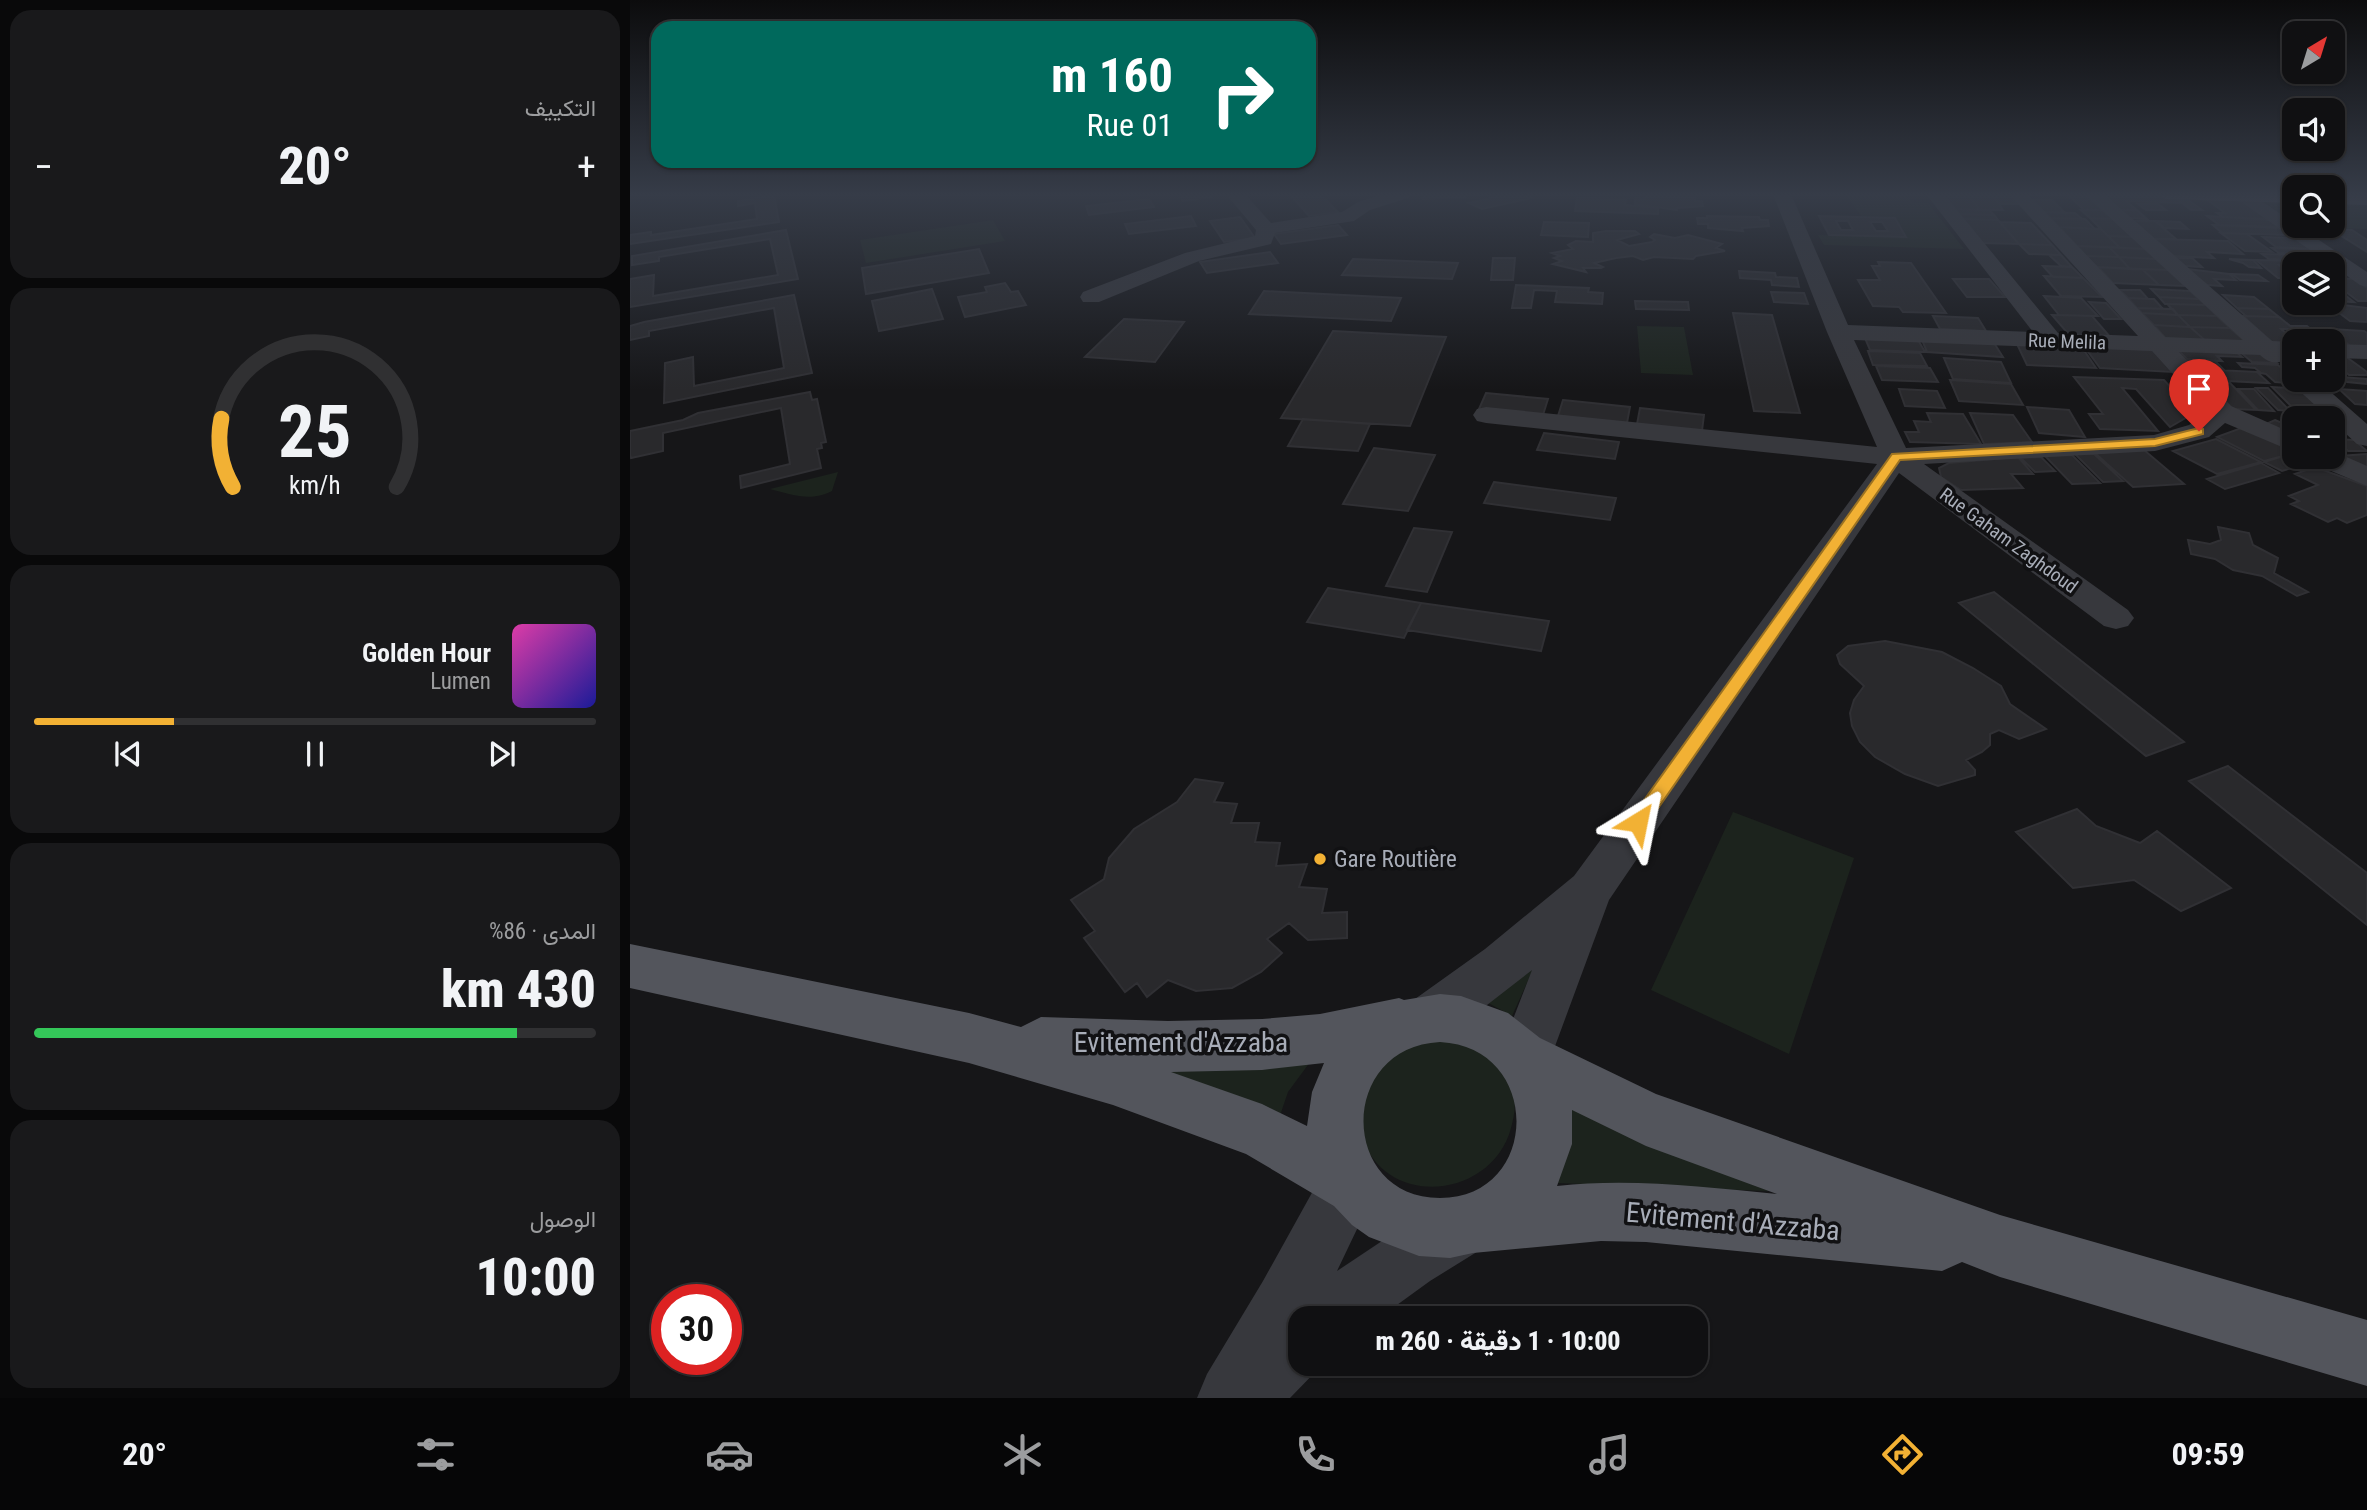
<!DOCTYPE html>
<html lang="ar">
<meta charset="utf-8">
<style>
:root{--surface:#101012;--page:#19191b;--text:#f1f3f6;--muted:#9c9d9f;--line:#303032;--accent:#f2b134}
body{margin:0;font-family:"Roboto Condensed",Vazirmatn,sans-serif;background:var(--page);color:var(--text);direction:rtl;height:100vh;display:flex;flex-direction:column;font-size:26px;white-space:nowrap}
*{box-sizing:border-box;margin:0}
p{font-size:23px;color:var(--muted)}
.icon{flex:none;width:38px;height:38px;fill:none;stroke:currentColor;stroke-width:2;stroke-linecap:round;stroke-linejoin:round}
.map{position:relative;flex:1;overflow:hidden;direction:ltr}
.details{display:flex;flex-direction:column;gap:10px;padding:10px;background:#09090a;width:630px}
.details>*{flex:none}
.top-card{position:absolute;left:21px;top:21px;width:665px;height:147px;border-radius:21px;box-shadow:0 2px 5px #0004,0 0 0 2px var(--line);direction:rtl;background:#00695c;color:#fff;overflow:hidden}
.needle{width:46px;rotate:38deg}
.buttons{position:absolute;left:1652px;top:21px;display:grid;gap:14px}
.buttons a{display:grid;place-items:center;width:63px;height:63px;border-radius:14px;background:var(--surface);box-shadow:0 2px 5px #0004,0 0 0 2px var(--line);font-size:35px}
.speed{position:absolute;left:21px;top:1284px;display:flex;gap:14px;font-size:35px;font-weight:700;text-align:center}
.speed>*{display:grid;place-content:center;width:91px;height:91px;border-radius:50%;background:var(--surface);box-shadow:0 2px 5px #0004,0 0 0 2px var(--line);line-height:1}
.speed .limit{border:10px solid #d22;background:#fff;color:#111}
.pin{position:absolute;display:grid;place-items:center;width:60px;height:60px;color:#fff;margin:-72px -30px;border-radius:50% 50% 50% 0;rotate:-45deg;box-shadow:0 0 7px #0007}
.pin .icon{rotate:45deg}
.me{position:absolute;width:77px;margin:-38px;rotate:35deg;stroke-linejoin:round;filter:drop-shadow(0 0 5px #0008)}
.turn{display:flex;align-items:center;gap:24px;height:147px;padding:0 28px;font-size:32px}
.turn .icon{width:91px;height:91px;stroke-width:2.5}
.turn b{display:block;font-size:49px;line-height:60px}
.big{font-size:52px;font-weight:800;line-height:1.1}
.details .tile{flex:1;display:flex;flex-direction:column;justify-content:center;gap:10px;min-width:0;padding:0 24px;border-radius:21px;background:var(--page)}
.details .dial{align-items:center;gap:0}
.dial svg{height:182px;overflow:visible;fill:none;stroke:var(--line);stroke-width:7;stroke-linecap:round;text-anchor:middle}
.dial text{fill:var(--text);stroke:none}
.song{display:flex;align-items:center;gap:21px}
.cover{width:84px;height:84px;border-radius:10px;background:linear-gradient(135deg,hsl(320 70% 55%),hsl(240 70% 35%))}
.played{height:7px;border-radius:4px;background:linear-gradient(90deg,var(--accent) 25%,var(--line) 25%)}
.keys{display:flex;justify-content:space-around;direction:ltr}
.heat{display:flex;justify-content:space-between;align-items:center;font-size:38px;direction:ltr}
.charge{height:10px;border-radius:5px;background:linear-gradient(90deg,#34c759 86%,var(--line) 0)}
.trip{position:absolute;left:658px;top:1306px;width:420px;height:70px;border-radius:21px;background:var(--surface);box-shadow:0 2px 5px #0004,0 0 0 2px var(--line);font-weight:800;line-height:70px;text-align:center;direction:rtl}
.tabs{display:flex;height:112px;justify-content:space-around;align-items:center;background:#060607;color:var(--muted)}
.tabs .icon{width:49px;height:49px}
.tabs .on{color:var(--accent)}
.tabs b{font-size:32px;color:var(--text)}
main{display:flex;flex:1;min-height:0}
.map>svg:first-child{display:block}
.green{fill:#1c231d}
.building{fill:#29292c;stroke:#303034;stroke-width:2;fill-rule:evenodd}
.lines{fill:none;stroke-linecap:round;stroke-linejoin:round}
.minor{fill:#37383d;fill-rule:evenodd}
.major{fill:#53555c;fill-rule:evenodd}
.route{fill:#f2b134;stroke:#9d7322;stroke-width:2}
.poi-dot{fill:#f2b134;stroke:#111113;stroke-width:2.5}
.labels{text-anchor:middle;stroke-width:7;stroke-linejoin:round;paint-order:stroke}
.far-street-label{font-size:19px;fill:#a8adb8;stroke:#111113}
.poi-label{font-size:23px;fill:#a8adb8;stroke:#111113;text-anchor:start}
.near-street-label{font-size:28px;fill:#a8adb8;stroke:#111113}
</style>
<main>
<div class="map">
<svg width="1737" height="1398" viewBox="0 0 1737 1398">
<rect width="100%" height="100%" fill="#161618"/>
<path class="green" d="M1216 194H1276L1283 203H1298L1334 249 1194 245 1188 235 1277 237 1266 218 1232 217Z
M1626 200 1664 201V226H1703V202L1737 203V229L1665 227Z
M363 220 375 241 236 263 230 240Z
M1007 326 1054 327 1063 375 1011 373Z
M208 472 202 491C180 502 163 495 140 489Z
M1103 812 1224 858 1159 1054 1021 990Z
M915 943 882 1016 851 999Z
M789 1034 858 1049C866 1061 879 1077 883 1091 887 1102 884 1117 881 1128 862 1199 756 1210 732 1137 727 1122 733 1099 734 1083Z
M683 1058 658 1092 644 1133 501 1063Z
M935 1102 1160 1192 926 1183Z"/>
<path class="building" d="M549 194H580L582 197 553 201Z
M690 194 708 212 679 216 662 197Z
M792 194H835L836 197 793 199Z
M879 194H894L902 198 852 209 839 203Z
M1312 194H1337L1350 210 1323 209Z
M1337 194H1362L1373 210H1350Z
M1362 194H1378L1388 204H1370Z
M1437 194 1456 195 1474 210H1454Z
M144 195 149 222 0 244V235L21 232V235L127 219 125 203 108 206V201Z
M1473 195 1545 197 1552 203 1496 201 1507 210H1490Z
M1015 196 1065 198V201H1072L1073 206 1047 208V210L1005 204V198L1015 199Z
M1545 197 1555 198 1572 210H1561Z
M947 198 996 199 995 205 1028 208V214L945 211Z
M1575 198 1609 199 1638 219 1593 217 1587 213H1595Z
M519 199 524 207 459 215 456 206Z
M1401 200H1422L1435 213 1414 212Z
M1508 204H1528L1536 210H1516Z
M1323 209 1359 210 1364 215 1327 214Z
M1451 210H1474L1483 219 1460 218Z
M1490 210H1507L1517 219 1499 218Z
M1414 212 1445 213 1452 219 1420 218Z
M1327 214 1364 215 1368 220 1331 219Z
M561 216 566 226 499 234 495 224Z
M1077 216 1129 217 1130 220H1138L1139 226 1112 228 1113 231 1078 228V224H1068L1067 218H1077Z
M1189 216 1265 218 1276 237 1199 235ZM1206 221H1218L1223 230H1211ZM1240 222H1252L1258 231H1246Z
M1577 216 1641 220 1651 227 1589 225Z
M610 217 625 238 594 242 580 221Z
M1420 218 1455 219 1465 229 1429 227Z
M1460 218 1483 219 1503 237 1478 236Z
M1331 219 1368 220 1389 244 1351 243Z
M1504 221H1525L1546 239H1524Z
M1526 221 1550 222 1558 229 1534 228Z
M914 222 959 223 958 237 911 235Z
M1370 222 1401 223 1422 245 1389 244Z
M708 225 717 235 651 244 644 234Z
M1583 225 1652 228 1662 235 1592 233Z
M1429 227 1471 229 1490 248 1447 246Z
M156 230 168 279 0 307V279L24 275 23 296 148 275 140 239 29 257V261L2 265V256Z
M1702 230H1722L1737 240V252Z
M976 231H1005L1009 234 987 240 999 246 1022 242 1025 240 1020 237 1024 234 1045 238 1058 235 1092 244 1086 248 1095 251 1066 256 1063 259 1024 257 1013 260 1003 256 986 258 964 263 973 267 971 268H953L956 272 923 264 932 261 924 258 930 256 922 253 943 249 938 245 946 241 963 242V233Z
M1591 233 1617 234 1642 252 1615 251Z
M1478 236 1503 237 1515 249 1490 248Z
M1633 237 1665 238 1680 249 1646 247Z
M1524 239 1598 241 1613 254 1577 252 1584 258 1544 256Z
M1389 244 1422 245 1431 255 1399 254Z
M1447 246 1479 247 1489 257 1456 256Z
M1479 247 1515 249 1526 259 1489 257Z
M1642 248 1681 249 1688 255 1649 253Z
M349 249 359 273 236 294 232 268Z
M640 252 648 263 577 273 570 262Z
M1632 254 1689 255 1697 261 1639 259Z
M1419 255H1431L1442 267 1431 266Z
M1456 256 1489 257 1500 269 1467 267Z
M1489 257 1526 259 1538 270 1500 269Z
M863 258H885L883 280H861Z
M1546 258H1562L1572 267 1555 266Z
M723 259 828 263 822 279 712 275Z
M1599 259 1623 260 1631 268 1619 267 1613 263Z
M1626 260 1669 261 1672 264 1649 265 1664 278H1648Z
M1248 262 1281 263 1316 313 1273 312 1269 307 1243 306 1228 280H1250L1242 266H1250Z
M1413 266 1442 267 1453 278 1423 277Z
M1468 267 1512 269 1529 285 1483 283Z
M1512 269 1538 270 1555 286 1529 285Z
M1557 269 1599 274 1606 280 1584 279 1592 286 1577 285Z
M1109 271 1145 273 1146 277 1167 278 1169 287 1142 285 1141 280 1110 278Z
M1602 274 1628 275 1637 281 1610 280Z
M1414 276 1453 278 1472 297 1431 296Z
M1703 278 1724 279 1737 288V301H1728L1703 282Z
M1323 279H1359L1375 297H1337Z
M375 283 381 292 388 291 396 305 335 317 328 297 357 292 355 287Z
M886 285 959 288 958 292 973 293 972 304 925 302 927 291 904 290 901 308H882Z
M1703 286 1724 302 1703 301Z
M302 289 313 319 249 331 242 301Z
M1521 289 1560 291 1569 299 1529 297Z
M1490 290H1510L1518 299 1498 298Z
M634 291 771 298 761 321 619 314Z
M1141 292 1174 293 1178 304 1144 302Z
M164 295 182 373 34 403 35 363 63 357 64 386 154 368 144 308 19 331V336L0 340V326L14 322Z
M1593 295 1624 297 1639 309 1607 308Z
M1414 296 1451 298 1468 316 1429 315Z
M1529 297 1569 299 1576 305 1535 304Z
M1498 298 1524 299 1533 309 1507 308Z
M1005 301 1058 302 1059 310 1006 309Z
M1459 302 1476 303 1491 319H1474Z
M1696 303 1737 308V322L1720 321Z
M1537 304 1576 305 1587 316 1548 315Z
M1507 308 1543 309 1548 315 1512 313Z
M1607 308 1639 309 1649 317 1616 316Z
M1103 313 1142 315 1170 413 1124 411Z
M1512 313 1548 315 1560 327 1524 325Z
M1422 315 1462 316 1481 338 1441 337Z
M1548 315 1587 316 1600 328 1560 327Z
M1303 316 1348 318 1356 331 1310 329Z
M1613 316 1649 317 1664 329H1651L1666 341 1664 344 1643 343Z
M494 319 554 322 525 362 455 357Z
M1524 325 1560 327 1577 342 1538 341Z
M1662 326H1677L1694 341H1671L1658 330 1668 331Z
M1560 327 1600 328 1618 344 1577 342Z
M1700 329 1734 331 1737 333V347L1720 346Z
M703 331 816 337 780 426 651 418Z
M1235 338 1288 340 1295 352 1240 350Z
M1292 340 1364 343 1373 357 1297 352Z
M1387 344 1451 346 1466 368 1397 365Z
M1454 346 1524 350 1542 372 1470 368Z
M1546 348 1604 350 1612 357 1587 356 1592 361 1557 359Z
M1238 351 1290 353 1297 366 1243 365Z
M1609 351H1634L1647 363 1622 362Z
M1703 355 1715 356 1737 372V375H1719L1703 362Z
M1314 358 1371 362 1381 383 1323 379Z
M1557 360 1585 361 1593 369 1565 368Z
M1608 363 1648 365 1669 384 1645 382 1636 374 1631 373 1625 368 1612 367Z
M1246 366 1300 368 1308 382 1252 380Z
M1565 369 1627 372 1639 383 1576 380Z
M1444 377 1534 380 1564 413 1540 427 1506 389 1492 388 1528 431 1470 429 1459 414H1473Z
M1711 377 1737 379V384L1717 382Z
M1320 380 1381 384 1393 405 1329 401Z
M1578 382 1600 383 1626 410 1603 409Z
M1642 387 1673 389 1700 414 1667 412Z
M1626 388H1638L1660 411 1648 410Z
M1269 389 1307 391 1315 408 1275 406Z
M1608 389H1624L1644 411 1628 410Z
M1709 389 1737 391V405L1725 404Z
M180 392 182 400 187 399 196 442 191 443 192 448 187 449 191 468 111 488 110 476 160 464 151 408 33 433V451L1 458 0 455V431L53 420 68 413Z
M856 393 918 399 913 415 849 409Z
M933 400 1000 407 997 423 928 416Z
M1397 407 1439 410 1455 437 1409 433Z
M1010 408 1074 415 1072 431 1007 424Z
M1297 413 1333 414 1351 444 1280 442 1275 432H1289L1284 421 1301 422Z
M1340 413 1383 415 1402 442 1354 444Z
M673 419 740 424 728 451 658 446Z
M1645 420 1664 428V435L1636 424Z
M1614 427 1664 451V453L1634 461 1587 437Z
M914 433 989 442 985 459 907 450Z
M1586 439 1631 462 1587 474 1543 451Z
M1705 439 1724 440 1737 451H1718Z
M744 448 805 455 778 511 713 504Z
M1514 450 1554 484 1503 487 1465 453Z
M1664 453V457H1675L1684 461 1652 471 1634 462Z
M1445 454H1464L1493 481 1473 482Z
M1737 454V470L1709 456Z
M1442 455 1470 483 1442 484 1415 456Z
M1388 457 1403 474H1381L1393 488 1331 490 1311 477 1309 468 1319 463Z
M1411 457 1425 471 1405 472 1391 458Z
M1631 463 1649 473 1595 489 1577 479Z
M1685 467 1737 486V515L1717 523 1707 518 1698 522 1661 504 1669 501 1659 496 1688 485 1665 474Z
M864 482 986 498 980 520 854 503Z
M1588 527 1619 533 1623 545 1648 558 1644 573 1678 592 1667 596 1632 576 1603 570 1585 559 1561 554 1558 540 1580 544 1591 540Z
M784 528 822 532 797 592 756 586Z
M698 588 791 603 774 638 677 622Z
M1364 592 1554 742 1516 756 1329 603Z
M791 603 919 621 911 651 777 630Z
M1255 641 1312 652 1343 668 1371 686 1380 704 1416 729 1389 739 1369 730 1360 734V745L1352 752 1336 760 1345 770V775L1308 786 1275 774 1245 757 1230 742 1222 726 1220 713 1224 700 1234 686 1210 664 1207 655 1218 646Z
M1598 766 1737 873V925L1559 781Z
M565 779 593 783 584 802 607 804 601 823H629L625 842 650 843 646 866 677 864 669 887 697 889 692 913 717 912V938L678 940 659 923 637 939 652 953 631 972 602 988 566 991 538 980 517 997 507 983 495 992 454 938 465 931 441 900 474 879 479 858 504 829 547 802Z
M1447 809 1466 826 1510 843 1527 831 1601 888 1551 911 1504 880 1443 888 1386 832Z"/>
<g class="lines">
<path class="minor" d="M596 194H615L641 223 712 212 728 202 753 194H781L778 198 740 210 724 221 645 233 641 244 569 261 469 302H453L450 297 453 292 555 253 625 236 626 230Z
M1143 194H1161L1218 325 1403 332 1296 194H1314L1428 333 1508 336 1379 194H1398L1535 337 1613 340 1454 194H1474L1642 341 1664 342V356H1657L1654 361C1643 364 1638 362 1630 355L1549 352 1601 406 1664 434V452L1595 423 1579 437 1525 451 1294 464 1498 610 1504 618 1498 626 1486 629 1474 626 1269 473 979 900 914 1076 895 1084 876 1076 868 1058 902 970 821 1033 803 1040 785 1033 777 1016 785 999 855 949 944 876 1247 464 856 423 847 421 843 415 847 409 856 407 1247 447 1197 332ZM1224 340 1522 351 1577 411 1559 425 1524 435 1276 448Z
M1600 194H1621L1664 223V226H1668L1737 272V287L1730 285Z
M1703 344 1737 345V359L1703 358Z
M1664 374V380H1687L1737 424V446L1727 444 1703 422V418H1699L1663 385 1659 380Z
M1703 451 1737 466V486L1682 463 1678 457H1703Z
M720 1154 741 1162 749 1183 707 1271 773 1227 829 1199 850 1208 859 1229 850 1250 800 1281 749 1318H670V1363H694L660 1398H567L577 1374 633 1281 699 1162Z"/>
<path class="major" d="M1527 194H1664V203L1536 199Z
M1703 194 1737 195V205L1703 204Z
M0 944 339 1013 391 1027 411 1017 538 1021 632 1019 690 1014 769 998 774 1000 810 994 831 996 878 1013 910 1038 1026 1094 1370 1215 1737 1320V1386L1370 1277 1332 1262 1312 1271 1016 1242 971 1241 843 1253 820 1258 789 1256 739 1237 722 1225 704 1206 616 1154 483 1105 339 1063 0 988ZM810 1042C913 1047 911 1198 810 1198 709 1198 707 1047 810 1042ZM694 1063 682 1092 677 1126 632 1104 541 1072 632 1070ZM942 1110 1016 1146 1147 1194C1073 1187 1001 1178 927 1186L942 1144Z"/>
</g>
<linearGradient id="sky" x2="0" y2="1"><stop stop-color="#0c0c0d"/><stop offset="0.5" stop-color="#363c48"/><stop offset="1" stop-color="#363c48" stop-opacity="0"/></linearGradient>
<rect width="1737" height="390" fill="url(#sky)"/>
<path class="route" d="M1569 428 1573 429V434L1525 446 1270 460 1015 827H1002L999 822 1002 817 1262 454 1525 439Z"/>
<circle class="poi-dot" cx="690" cy="859" r="7"/>
<g class="labels">
<g class="far-street-label">
<text transform="translate(1437 341) rotate(2)" y="7">Rue Melila</text>
<text transform="translate(1379 540) rotate(36)" y="7">Rue Gaham Zaghdoud</text>
</g>
<g class="poi-label">
<text x="704" y="867">Gare Routière</text>
</g>
<g class="near-street-label">
<text x="551" y="1052">Evitement d'Azzaba</text>
<text transform="translate(1103 1221) rotate(5)" y="10">Evitement d'Azzaba</text>
</g>
</g>
</svg>
<div class="buttons">
<a><svg class="needle" viewBox="-14 -14 28 28"><path d="M0-13l5 13h-10z" fill="#e53935"/><path d="M0 13l5-13h-10z" fill="#9c9d9f"/></svg></a>
<a><svg class="icon" aria-label="sound" viewBox="0 0 24 24"><path d="M4 9h4l5-4v14l-5-4H4zM17 9q2 3 0 6"/></svg></a>
<a><svg class="icon" aria-label="search" viewBox="0 0 24 24"><circle cx="10" cy="10" r="6"/><path d="M15 15l6 6"/></svg></a>
<a><svg class="icon" aria-label="layers" viewBox="0 0 24 24"><path d="M12 4l9 5-9 5-9-5zM3 14l9 5 9-5"/></svg></a>
<a>+</a>
<a>−</a>
</div>
<div class="speed"><div class="limit">30</div></div>
<div class="pin" style="left:1569px;top:431px;background:#d93025"><svg class="icon" aria-label="arrive" viewBox="0 0 24 24"><path d="M6 21V4h12l-3 4 3 4H6"/></svg></div>
<svg class="me" style="left:1008px;top:822px" viewBox="-20 -20 40 40"><path d="M0-17L14 15 0 8-14 15z" fill="#f2b134" stroke="#fff" stroke-width="4"/></svg>
<div class="trip">10:00 · 1 دقيقة · 260 m</div>
<div class="top-card">
<div class="turn"><svg class="icon" aria-label="right" viewBox="0 0 24 24"><path d="M7 20v-9h11M14 6l5 5-5 5"/></svg><div><b>160 m</b>Rue 01</div></div>
</div>
</div>
<section class="details">
<div class="tile"><p>التكييف</p>
<div class="heat"><a>−</a><b class="big">20°</b><a>+</a></div>
</div>
<div class="tile dial"><svg viewBox="0 0 100 80">
<path d="M14 69A42 42 0 1 1 86 69"/>
<path d="M14 69A42 42 0 0 1 9 39" stroke="#f2b134"/>
<text x="50" y="56" font-size="32" font-weight="700">25</text>
<text x="50" y="72" font-size="11">km/h</text>
</svg></div>
<div class="tile">
<div class="song"><i class="cover"></i><div><b>Golden Hour</b><p>Lumen</p></div></div>
<div class="played"></div>
<div class="keys"><svg class="icon" aria-label="previous" viewBox="0 0 24 24"><path d="M18 5L8 12l10 7zM5 5v14"/></svg><svg class="icon" aria-label="pause" viewBox="0 0 24 24"><path d="M8 5v14M16 5v14"/></svg><svg class="icon" aria-label="next" viewBox="0 0 24 24"><path d="M6 5l10 7-10 7zM19 5v14"/></svg></div>
</div>
<div class="tile"><p>المدى · 86%</p><b class="big">430 km</b><div class="charge"></div></div>
<div class="tile"><p>الوصول</p><b class="big">10:00</b></div>
</section>
</main>
<nav class="tabs">
<b>09:59</b>
<svg class="icon on" aria-label="directions" viewBox="0 0 24 24"><path d="M12 3l9 9-9 9-9-9zM9 14v-3h6M13 9l2 2-2 2"/></svg>
<svg class="icon" aria-label="music" viewBox="0 0 24 24"><path d="M9 18V5l10-2v13"/><circle cx="6" cy="18" r="3"/><circle cx="16" cy="16" r="3"/></svg>
<svg class="icon" aria-label="phone" viewBox="0 0 24 24"><path d="M5 4h4l2 5-3 2q2 4 5 5l2-3 5 2v4C11 20 4 13 5 4z"/></svg>
<svg class="icon" aria-label="climate" viewBox="0 0 24 24"><path d="M12 3v18M4 7l16 10M4 17L20 7"/></svg>
<svg class="icon" aria-label="car" viewBox="0 0 24 24"><path d="M5 17H2v-5l4-1 3-4h7l3 4 3 1v5h-3M9 17h6M6 11h13"/><circle cx="7" cy="17" r="2"/><circle cx="17" cy="17" r="2"/></svg>
<svg class="icon" aria-label="filters" viewBox="0 0 24 24"><path d="M4 7h16M4 17h16"/><circle cx="9" cy="7" r="2"/><circle cx="15" cy="17" r="2"/></svg>
<b>20°</b>
</nav>
